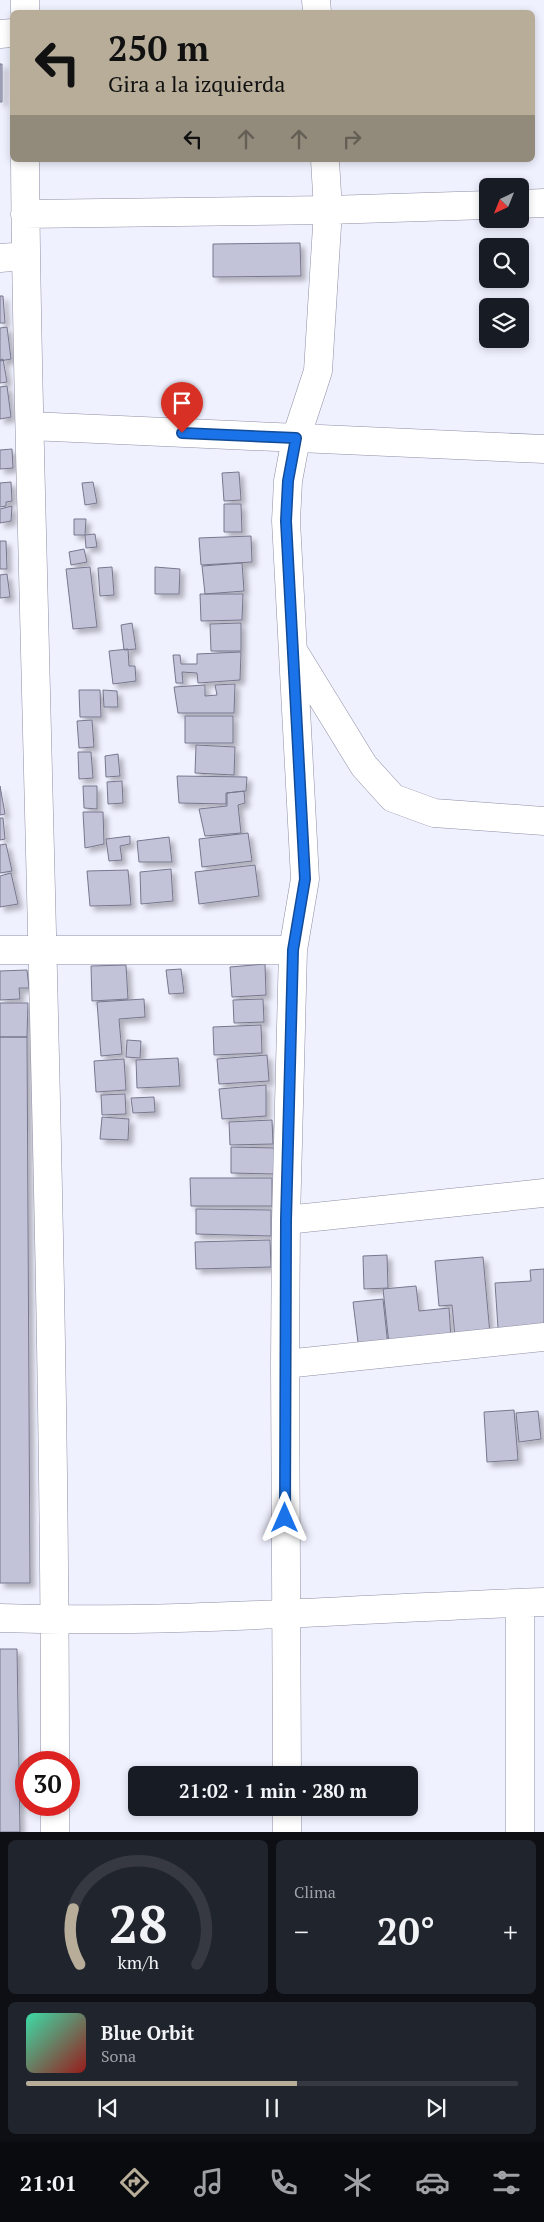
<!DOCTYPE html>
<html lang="es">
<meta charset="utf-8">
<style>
:root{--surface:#171b24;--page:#20242c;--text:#f1f3f6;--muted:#9ea1a6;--line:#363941;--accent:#b7ad99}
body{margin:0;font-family:"PT Serif",serif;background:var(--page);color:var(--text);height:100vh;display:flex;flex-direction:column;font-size:19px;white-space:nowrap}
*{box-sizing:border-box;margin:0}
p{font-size:16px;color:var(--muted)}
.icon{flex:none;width:28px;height:28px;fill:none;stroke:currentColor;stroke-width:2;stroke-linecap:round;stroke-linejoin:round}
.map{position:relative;height:1832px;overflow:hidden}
.drawer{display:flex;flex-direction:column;gap:8px;padding:8px;background:#0d0f14;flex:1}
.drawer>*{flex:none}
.guide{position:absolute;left:10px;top:10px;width:525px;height:152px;border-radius:8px;box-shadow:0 2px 8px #0003;background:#b7ad99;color:#111;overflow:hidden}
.needle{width:32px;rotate:223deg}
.controls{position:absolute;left:479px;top:178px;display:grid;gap:10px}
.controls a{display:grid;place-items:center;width:50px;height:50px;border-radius:8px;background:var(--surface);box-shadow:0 2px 8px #0003;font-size:25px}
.speed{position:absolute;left:15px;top:1751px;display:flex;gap:10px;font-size:25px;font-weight:700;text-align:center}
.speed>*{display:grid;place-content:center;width:65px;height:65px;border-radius:50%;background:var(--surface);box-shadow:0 2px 8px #0003;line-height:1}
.speed .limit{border:8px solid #d22;background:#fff;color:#111}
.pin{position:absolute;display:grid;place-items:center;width:42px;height:42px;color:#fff;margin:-51px -21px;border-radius:50% 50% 50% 0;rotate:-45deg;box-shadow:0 0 5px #0007}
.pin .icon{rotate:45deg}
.me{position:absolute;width:55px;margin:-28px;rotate:0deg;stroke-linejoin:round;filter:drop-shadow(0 0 4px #0008)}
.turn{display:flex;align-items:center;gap:18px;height:105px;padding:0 15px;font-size:22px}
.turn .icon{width:65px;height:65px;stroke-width:2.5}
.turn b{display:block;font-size:35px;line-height:42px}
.lanes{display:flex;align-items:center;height:48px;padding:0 15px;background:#0003;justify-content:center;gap:25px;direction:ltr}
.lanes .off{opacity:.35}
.big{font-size:38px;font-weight:700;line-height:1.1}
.drawer .tile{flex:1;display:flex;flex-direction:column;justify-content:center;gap:8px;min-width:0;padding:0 18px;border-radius:8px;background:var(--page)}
.drawer .dial{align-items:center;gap:0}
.dial svg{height:130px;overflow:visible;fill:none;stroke:var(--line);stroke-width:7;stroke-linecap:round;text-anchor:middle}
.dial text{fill:var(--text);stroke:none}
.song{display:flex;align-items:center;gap:15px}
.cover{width:60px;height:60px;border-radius:8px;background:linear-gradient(135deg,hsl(160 70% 55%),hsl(0 70% 35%))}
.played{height:5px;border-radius:2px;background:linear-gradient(90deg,var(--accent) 55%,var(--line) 55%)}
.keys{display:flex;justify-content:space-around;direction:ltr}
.heat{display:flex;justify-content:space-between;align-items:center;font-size:28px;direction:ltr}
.drawer .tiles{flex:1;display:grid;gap:8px;grid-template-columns:1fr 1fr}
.tile:last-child{grid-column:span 2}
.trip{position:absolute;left:128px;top:1766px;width:290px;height:50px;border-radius:8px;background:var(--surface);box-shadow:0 2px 8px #0003;font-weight:700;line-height:50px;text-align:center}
.dock{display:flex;height:80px;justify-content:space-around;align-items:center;background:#090b0e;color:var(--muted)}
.dock .icon{width:35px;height:35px}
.dock .active{color:var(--accent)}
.dock b{font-size:22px;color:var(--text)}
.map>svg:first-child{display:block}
.building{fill:#c2c3d9;stroke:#77788d;filter:url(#shadow)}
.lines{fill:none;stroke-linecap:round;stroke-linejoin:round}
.minor-casing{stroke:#8e8fa4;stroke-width:29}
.minor{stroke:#fff;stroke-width:28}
.route-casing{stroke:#114b97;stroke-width:12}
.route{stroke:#1a73e8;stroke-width:9}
</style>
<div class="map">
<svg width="544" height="1832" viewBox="0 0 544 1832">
<defs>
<filter id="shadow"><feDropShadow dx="4.5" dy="4.5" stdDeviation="2.5" flood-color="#0004"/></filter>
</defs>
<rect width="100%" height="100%" fill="#f0f1ff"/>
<path class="building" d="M0 64H2V102H0Z
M300 243 301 276 213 277V244Z
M0 296H3L5 323H0Z
M7 327 11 359 0 361V328Z
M3 359 7 382 0 383V360Z
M7 386 11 417 0 419V387Z
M12 449 13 468 0 469V450Z
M239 472 241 500 224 501 222 473Z
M11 482 12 501 6 502V506L0 507V483Z
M93 482 97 503 85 505 82 483Z
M224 504H241L242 532H224Z
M12 506 11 521 0 523V509Z
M74 519H86L85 535H74Z
M95 534 97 547 86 548 85 535Z
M251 536 252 562 201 565 199 538Z
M0 541H6L7 569H0Z
M84 549 87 562 71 565 69 552Z
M242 563 244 591 205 594 202 566Z
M90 567 97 627 73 629 66 569Z
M112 567 114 595 100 596 98 568Z
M155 567 180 569 179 594H155Z
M7 574 10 597 0 598V575Z
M200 594H243L242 620 201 621Z
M132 623 136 649 124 650 121 625Z
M241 623V651H211L210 624Z
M128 649 129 666H135L136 681 113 684 109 651Z
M241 652 240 680 198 683 197 673 182 672 183 683H176L173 655H180L181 664H197V654Z
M235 684 234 713H178L174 687 205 685V696L217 695 215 685Z
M79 690H100L101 717H80Z
M103 690 117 691 118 707H104Z
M185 716H233V743H185Z
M92 720 94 747 79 748 77 721Z
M196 745 235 747 234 775 195 773Z
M78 752H91L93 778 79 779Z
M118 754 120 776 106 777 105 756Z
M177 776 247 777 246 791 226 793V804L179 803Z
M122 781 123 803 108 804 107 782Z
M0 786 5 814 0 815Z
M83 786H97V809L84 808Z
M244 791 245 803 238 805 241 833 205 836 199 809 227 806V793Z
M83 812H103L104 844 85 848Z
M0 818H3L5 839 0 840Z
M248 833 252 861 202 867 199 839Z
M130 836V844L120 846 122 860 109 861 106 839Z
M169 837 172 862H139L137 841Z
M6 844 12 871 0 873V845Z
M255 865 259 896 199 904 195 872Z
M171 869 173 901 141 904 140 872Z
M128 870 131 905 90 906 87 871Z
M11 873 18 904 0 907V876Z
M265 964 266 995 232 997 230 967Z
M126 965 128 999 92 1001 91 966Z
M181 969 184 993 169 994 166 970Z
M27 970 29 988H19L20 999 0 1000V971Z
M144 999 145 1017 119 1019 122 1054 101 1056 97 1002Z
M263 999 264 1022 234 1023 233 1000Z
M0 1003H28L27 1037H0Z
M261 1025 262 1053 214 1055 213 1027Z
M0 1037H27L30 1583H0Z
M127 1040 141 1041 140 1058 126 1057Z
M267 1055 269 1081 219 1084 217 1059Z
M178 1058 180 1086 137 1088 136 1060Z
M124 1059 126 1090 96 1092 94 1061Z
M266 1085V1116L222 1119 219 1089Z
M125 1094 126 1114 102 1115 101 1095Z
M154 1097 155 1112 133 1113 131 1098Z
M102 1117 129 1119 128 1140 100 1139Z
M272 1120 273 1144 230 1145 229 1122Z
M231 1147 275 1148V1174L231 1173Z
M190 1178H272V1206H191Z
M196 1209 271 1210V1236L196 1234Z
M270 1240 271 1267 196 1269 195 1242Z
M387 1255 388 1288 364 1289 363 1256Z
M483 1257 490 1334 455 1337 452 1305 439 1306 435 1261Z
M544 1269V1326L498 1328 495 1283 531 1281 530 1270Z
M416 1286 419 1311 449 1308 451 1339 389 1344 383 1289Z
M383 1299 388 1346 359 1350 353 1302Z
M514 1410 518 1460 487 1462 484 1412Z
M538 1411 541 1439 519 1442 516 1413Z
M0 1649H17L20 1832H0Z"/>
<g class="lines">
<defs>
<path id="minor" d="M25 0V12
M316 0 317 12
M0 34 12 33
M25 160C26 324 31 487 35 651 44 1021 55 1392 55 1762
M520 204 544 203
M25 214 328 210 488 205
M0 258 26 256
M30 426 544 449
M294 652 364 766 393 798 434 813 544 821
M0 950H293
M286 1220 544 1193
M285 1364 544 1337
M520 1603V1832
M0 1618C181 1624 363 1608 544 1602
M287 1775 285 1364 286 1220 293 950 305 879 286 521 288 481 296 438 318 371 328 210 325 160
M287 1808V1832
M55 1832V1805"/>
</defs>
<use href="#minor" class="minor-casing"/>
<use href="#minor" class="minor"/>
</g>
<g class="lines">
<defs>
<path id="route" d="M182 433 296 438 288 481 286 521 305 879 293 950 286 1220 285 1518"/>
</defs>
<use href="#route" class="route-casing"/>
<use href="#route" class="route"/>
</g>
</svg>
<div class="controls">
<a><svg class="needle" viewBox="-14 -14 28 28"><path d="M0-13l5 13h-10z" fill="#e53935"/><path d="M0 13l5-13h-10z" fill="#9ea1a6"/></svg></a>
<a><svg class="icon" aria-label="search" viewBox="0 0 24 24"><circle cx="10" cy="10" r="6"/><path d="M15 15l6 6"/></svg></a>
<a><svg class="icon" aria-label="layers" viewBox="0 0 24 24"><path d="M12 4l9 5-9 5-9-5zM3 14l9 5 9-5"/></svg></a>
</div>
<div class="speed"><div class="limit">30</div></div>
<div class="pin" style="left:182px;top:433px;background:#d93025"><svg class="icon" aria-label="arrive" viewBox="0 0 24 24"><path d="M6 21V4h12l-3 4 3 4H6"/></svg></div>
<svg class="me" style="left:285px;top:1518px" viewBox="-20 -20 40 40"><path d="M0-17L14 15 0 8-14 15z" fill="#1a73e8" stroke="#fff" stroke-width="4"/></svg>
<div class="trip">21:02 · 1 min · 280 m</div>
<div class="guide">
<div class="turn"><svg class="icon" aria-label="left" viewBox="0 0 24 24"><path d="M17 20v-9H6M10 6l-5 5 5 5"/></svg><div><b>250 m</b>Gira a la izquierda</div></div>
<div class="lanes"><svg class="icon" aria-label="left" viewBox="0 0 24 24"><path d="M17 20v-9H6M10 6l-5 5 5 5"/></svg><svg class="icon off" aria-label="ahead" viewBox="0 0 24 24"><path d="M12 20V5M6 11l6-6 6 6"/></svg><svg class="icon off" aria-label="ahead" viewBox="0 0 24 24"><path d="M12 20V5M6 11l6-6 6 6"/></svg><svg class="icon off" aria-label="right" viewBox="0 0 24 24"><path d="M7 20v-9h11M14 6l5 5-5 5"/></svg></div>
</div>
</div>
<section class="drawer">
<div class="tiles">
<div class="tile dial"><svg viewBox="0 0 100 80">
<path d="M14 69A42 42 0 1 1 86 69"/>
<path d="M14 69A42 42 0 0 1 10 35" stroke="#b7ad99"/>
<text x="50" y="56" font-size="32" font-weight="700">28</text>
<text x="50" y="72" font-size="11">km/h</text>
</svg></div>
<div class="tile"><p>Clima</p>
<div class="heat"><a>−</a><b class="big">20°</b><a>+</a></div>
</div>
<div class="tile">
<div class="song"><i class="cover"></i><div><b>Blue Orbit</b><p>Sona</p></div></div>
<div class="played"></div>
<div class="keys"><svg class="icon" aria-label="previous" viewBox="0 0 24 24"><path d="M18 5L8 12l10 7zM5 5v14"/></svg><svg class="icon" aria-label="pause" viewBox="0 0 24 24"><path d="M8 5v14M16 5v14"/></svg><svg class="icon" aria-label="next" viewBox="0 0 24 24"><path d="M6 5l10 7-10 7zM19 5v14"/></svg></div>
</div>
</div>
</section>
<nav class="dock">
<b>21:01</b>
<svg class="icon active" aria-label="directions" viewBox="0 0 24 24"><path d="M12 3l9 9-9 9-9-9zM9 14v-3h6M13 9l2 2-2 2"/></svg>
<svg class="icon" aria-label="music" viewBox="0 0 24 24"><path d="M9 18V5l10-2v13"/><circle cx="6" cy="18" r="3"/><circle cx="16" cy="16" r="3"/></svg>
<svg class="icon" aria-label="phone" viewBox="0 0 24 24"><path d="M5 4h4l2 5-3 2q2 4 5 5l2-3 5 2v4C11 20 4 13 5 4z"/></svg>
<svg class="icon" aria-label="climate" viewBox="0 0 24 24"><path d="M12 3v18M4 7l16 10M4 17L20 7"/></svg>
<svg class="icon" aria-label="car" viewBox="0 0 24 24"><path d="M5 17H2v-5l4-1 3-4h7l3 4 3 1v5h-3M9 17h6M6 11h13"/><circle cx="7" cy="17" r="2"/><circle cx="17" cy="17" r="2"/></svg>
<svg class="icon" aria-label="filters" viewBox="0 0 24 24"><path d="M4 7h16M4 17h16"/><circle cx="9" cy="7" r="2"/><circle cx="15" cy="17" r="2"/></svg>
</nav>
